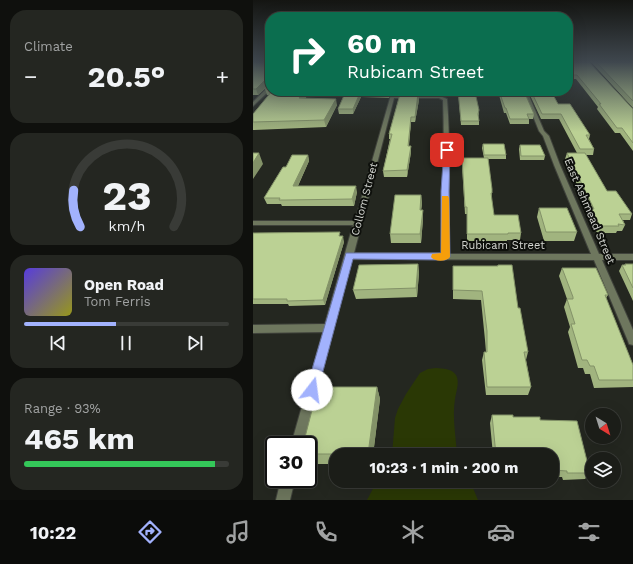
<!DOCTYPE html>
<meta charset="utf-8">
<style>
:root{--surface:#1b1d18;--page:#242621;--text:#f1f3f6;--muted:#a0a2a2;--line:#393b37;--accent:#a2b2fd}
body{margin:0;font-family:"Work Sans",sans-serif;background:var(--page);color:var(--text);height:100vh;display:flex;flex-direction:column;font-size:15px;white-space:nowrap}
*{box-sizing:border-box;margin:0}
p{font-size:13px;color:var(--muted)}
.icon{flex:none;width:22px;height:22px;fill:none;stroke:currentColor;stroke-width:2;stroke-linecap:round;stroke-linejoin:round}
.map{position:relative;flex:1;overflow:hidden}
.details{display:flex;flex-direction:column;gap:10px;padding:10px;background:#0f100d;width:253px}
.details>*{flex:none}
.banner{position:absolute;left:12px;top:12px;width:308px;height:84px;border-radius:16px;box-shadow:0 4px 16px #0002,0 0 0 1px var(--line);background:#0b6e4f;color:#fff;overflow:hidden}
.needle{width:26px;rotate:142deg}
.controls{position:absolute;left:332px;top:408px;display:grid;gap:8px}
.controls a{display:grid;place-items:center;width:36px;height:36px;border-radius:50%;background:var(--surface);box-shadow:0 4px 16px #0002,0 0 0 1px var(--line);font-size:20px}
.speed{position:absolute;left:12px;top:436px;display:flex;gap:8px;font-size:20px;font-weight:700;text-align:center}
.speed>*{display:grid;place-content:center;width:52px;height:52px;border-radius:50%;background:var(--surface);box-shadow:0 4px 16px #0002,0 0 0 1px var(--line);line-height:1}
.speed .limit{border:2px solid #111;border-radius:6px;background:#fff;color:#111}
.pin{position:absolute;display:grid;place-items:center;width:34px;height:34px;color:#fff;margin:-17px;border-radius:8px;box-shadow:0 2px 6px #0006}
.me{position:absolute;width:44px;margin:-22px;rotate:15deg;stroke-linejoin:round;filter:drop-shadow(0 0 3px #0008)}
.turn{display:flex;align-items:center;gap:14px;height:84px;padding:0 16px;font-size:18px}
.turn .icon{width:52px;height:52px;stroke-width:2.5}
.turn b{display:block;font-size:28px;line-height:34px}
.big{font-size:30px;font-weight:700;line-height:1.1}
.details .tile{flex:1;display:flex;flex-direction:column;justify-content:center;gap:6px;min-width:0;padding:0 14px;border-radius:16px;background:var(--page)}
.details .dial{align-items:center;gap:0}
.dial svg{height:104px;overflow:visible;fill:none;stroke:var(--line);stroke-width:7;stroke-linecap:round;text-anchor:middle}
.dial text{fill:var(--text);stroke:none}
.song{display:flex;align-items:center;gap:12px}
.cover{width:48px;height:48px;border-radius:6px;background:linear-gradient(135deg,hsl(250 70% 55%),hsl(60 70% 35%))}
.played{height:4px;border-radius:2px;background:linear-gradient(90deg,var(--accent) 45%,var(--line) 45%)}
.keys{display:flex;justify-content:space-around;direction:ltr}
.heat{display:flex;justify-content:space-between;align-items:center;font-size:22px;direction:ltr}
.charge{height:6px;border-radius:3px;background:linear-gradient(90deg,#34c759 93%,var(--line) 0)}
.trip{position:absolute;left:76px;top:448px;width:230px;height:40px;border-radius:16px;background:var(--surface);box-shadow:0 4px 16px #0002,0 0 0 1px var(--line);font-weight:700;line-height:40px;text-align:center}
.menu{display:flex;height:64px;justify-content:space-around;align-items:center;background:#0b0c0a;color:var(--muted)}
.menu .icon{width:28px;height:28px}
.menu .current{color:var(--accent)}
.menu b{font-size:18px;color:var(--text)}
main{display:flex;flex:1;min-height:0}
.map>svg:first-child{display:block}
.green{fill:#2a3805}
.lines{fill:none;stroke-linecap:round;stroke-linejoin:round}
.street-casing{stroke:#40433c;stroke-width:2}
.street{fill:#6e775e;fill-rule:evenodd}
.wall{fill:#a1b47f}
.shaded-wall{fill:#839268}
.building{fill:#bbd194;stroke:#839268}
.route{fill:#a2b2fd;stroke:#6974a4}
.slow{fill:#f59e0b}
.labels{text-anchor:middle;stroke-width:4;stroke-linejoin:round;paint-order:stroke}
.street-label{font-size:11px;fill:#d3d5d0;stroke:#0e100c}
</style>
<main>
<section class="details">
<div class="tile"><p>Climate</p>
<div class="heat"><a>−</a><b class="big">20.5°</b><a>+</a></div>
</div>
<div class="tile dial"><svg viewBox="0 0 100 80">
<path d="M14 69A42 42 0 1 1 86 69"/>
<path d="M14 69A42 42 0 0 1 9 41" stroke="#a2b2fd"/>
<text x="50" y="56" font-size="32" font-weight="700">23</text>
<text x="50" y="72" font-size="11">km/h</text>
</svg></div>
<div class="tile">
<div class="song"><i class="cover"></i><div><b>Open Road</b><p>Tom Ferris</p></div></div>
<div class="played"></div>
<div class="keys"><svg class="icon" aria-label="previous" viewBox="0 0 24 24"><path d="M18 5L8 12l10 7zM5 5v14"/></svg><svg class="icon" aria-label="pause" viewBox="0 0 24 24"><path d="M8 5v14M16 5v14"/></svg><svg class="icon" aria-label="next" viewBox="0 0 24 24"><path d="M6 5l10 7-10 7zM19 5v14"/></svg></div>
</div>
<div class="tile"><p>Range · 93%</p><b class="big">465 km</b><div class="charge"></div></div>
</section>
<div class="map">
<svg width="380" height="500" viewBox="0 0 380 500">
<rect width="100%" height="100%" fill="#242720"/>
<path class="green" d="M183 368C190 369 198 368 203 375 207 382 203 392 202 399 199 417 203 437 204 455H139L142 418 145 409 153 394 167 373 175 369Z
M124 481H217L225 500H114Z"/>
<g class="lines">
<defs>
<path id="street" d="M15 87H17V90L0 106V102Z
M139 91H143L142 96H187L194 99C198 150 195 202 196 254H338L301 165 290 136 286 131 270 91H274L291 131 296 136 307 165 346 254H380V260H349L380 330V345L376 344 375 341 341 260 99 259 50 445H38L70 332 0 333V325L72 324 100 225H0V221H102ZM141 98H186L190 100C192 151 189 202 188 253H101Z
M28 479H42L37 500H23Z"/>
</defs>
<use href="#street" class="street-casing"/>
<use href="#street" class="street"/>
</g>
<path class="wall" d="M0 62H17V91H57L52 99 84 105 73 127 0 130V114L16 95H14L12 89 15 86 5 95H0Z
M315 62 380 109V151L367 133H362L344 109 345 107 323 79H315Z
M338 62H380V108Z
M93 91H138L136 98 108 97 100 114H86L85 109Z
M144 91H186V92H167L166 94H165L166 100 162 122H158L156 146 158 152 154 177H131L130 171 137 139H136V134L147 94H144Z
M205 91H219L226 114 225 116 226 121V125H208Z
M246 91H271L281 114 280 119H276V124H257L253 113H251L246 95Z
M275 91H298L305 104 337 135 336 139 341 149 340 155H333L354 191 379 214 377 220H370L372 225 369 231H364L363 233H344L336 215 337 212 312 159 314 153H324L306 119H288Z
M230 144 253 155V159H235L239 193 238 198 241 215 268 233 267 240H254V241H214V214H212L209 164V158H231L229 148Z
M267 145 292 156 291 160H267L266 149Z
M55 155 56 161 45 186 104 192 101 206H29L28 204H14L11 198 33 167Z
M168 195 169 204 168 210 170 219 168 243H138L137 234Z
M286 208 324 232 321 241H291L284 217Z
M0 233 88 236 91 242 72 305 36 306 35 304H0Z
M165 264 166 273 164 297 103 299 100 290Z
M372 264H380V301L366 271 369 265H371Z
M245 265 265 308 275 352 273 360 278 387 275 395H233L229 360 231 352H233L232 340 228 300 200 299V266H244Z
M309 268 355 295 353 298 380 365V387L341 388 337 374H332L330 368H325L315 332 317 327 311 307 314 299 306 276Z
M124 387 127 399 120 455H83V464H55V454Z
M239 415 287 420 337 473 332 479 310 480 309 477H299V455H240L237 423Z"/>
<path class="shaded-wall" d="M15 79 17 86H14L5 95 3 89 12 80Z
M52 91H57L48 105 46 98Z
M136 91H138L136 98 135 93Z
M107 93 108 97 100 114V109Z
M165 94 166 100 162 122V117Z
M83 99 84 105 73 127 71 120Z
M158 117V122L155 152V146Z
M158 146V152L154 177V170Z
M6 153 10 164 0 179V163Z
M55 155 56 161 42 192 40 186Z
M103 186 104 192 101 206 99 199Z
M168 195 169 204 167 219V210Z
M170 210V219L168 243 167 234Z
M90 236 91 242 72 305 70 300Z
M165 264 166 273 164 297 163 288Z
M124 387 127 399 120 455H115Z"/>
<path class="building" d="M0 62H17V89H12L17 84 15 79 12 80 3 89H0Z
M315 62H336L380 109V143L369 128H364L346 104H348L324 75H315Z
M343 62H380V101Z
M19 91H52L46 98 83 99 71 120 0 122V114Z
M93 91H136L135 93H107L100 109H85Z
M205 91 222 92 226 110 225 114 226 121H208Z
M246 91H271L281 114H274L276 119H257L253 108H252Z
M278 91H298L305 104H317L337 135H333L341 149H327L308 114H289Z
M147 94H165L162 117H158L155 146H158L154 170 130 171 139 134H136Z
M230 144H251L253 155H231Z
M267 145H287L292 156H268Z
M0 153H6L0 163Z
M314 153H332L354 191H363L379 214H366L372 225 365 224 366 226H347L338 209H341Z
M39 155H55L40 186H103L99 199 33 200H26L27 198H11L30 167H33Z
M209 158H235L239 189V193H238L241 215H265L268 233H255V234H214V207H212Z
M142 195H168L167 210H170L167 234H137Z
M286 208H314L324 232H293Z
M87 232 86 236H90L70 300 34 301V299H0V233Z
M165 264 163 288 100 290 106 265Z
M372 264H380V288L369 265H373Z
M245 265H259L265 308H267L275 352H271L278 387H234L231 352H234V331L229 291 200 290V266H245Z
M309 268H343L355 295H352L380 365V380H346L341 366H337L334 360H329L318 324H322L314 299H320V297Z
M65 387H124L115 454H55V445H50Z
M239 415H260V417H287V420L324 421 337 473H314V471L299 470V455H243Z"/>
<linearGradient id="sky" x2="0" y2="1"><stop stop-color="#141512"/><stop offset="0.47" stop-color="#3f474e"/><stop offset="1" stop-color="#3f474e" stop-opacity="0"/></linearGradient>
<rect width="380" height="132" fill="url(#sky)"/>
<path class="route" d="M191 148 197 150 196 191 197 257 192 260 100 259 65 390 64 395 59 396 54 395 53 390 93 253H188V191Z"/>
<path class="slow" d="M189 196H195L196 198 197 257C193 262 182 262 178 257L179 254 188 253Z"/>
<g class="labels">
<g class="street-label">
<text transform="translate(111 199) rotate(-75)" y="4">Collom Street</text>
<text transform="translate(337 211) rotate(67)" y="4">East Ashmead Street</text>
<text x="250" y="249">Rubicam Street</text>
</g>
</g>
</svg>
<div class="controls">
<a><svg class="needle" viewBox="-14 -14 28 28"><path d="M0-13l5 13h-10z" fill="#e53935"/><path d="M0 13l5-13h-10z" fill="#a0a2a2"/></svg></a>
<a><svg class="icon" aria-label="layers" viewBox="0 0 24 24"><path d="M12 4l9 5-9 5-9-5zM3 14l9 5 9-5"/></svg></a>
</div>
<div class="speed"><div class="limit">30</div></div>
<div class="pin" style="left:194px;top:150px;background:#d93025"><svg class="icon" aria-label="arrive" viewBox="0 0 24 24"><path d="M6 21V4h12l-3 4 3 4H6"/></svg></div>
<svg class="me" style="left:59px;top:390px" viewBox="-20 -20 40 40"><circle r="19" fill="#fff"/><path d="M0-13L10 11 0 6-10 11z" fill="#a2b2fd"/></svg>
<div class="trip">10:23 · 1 min · 200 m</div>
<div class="banner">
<div class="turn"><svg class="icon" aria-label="right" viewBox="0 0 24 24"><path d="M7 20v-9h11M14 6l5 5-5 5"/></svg><div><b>60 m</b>Rubicam Street</div></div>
</div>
</div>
</main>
<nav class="menu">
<b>10:22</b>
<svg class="icon current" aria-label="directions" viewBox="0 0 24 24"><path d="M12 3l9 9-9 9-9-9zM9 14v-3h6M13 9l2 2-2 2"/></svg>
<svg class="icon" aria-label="music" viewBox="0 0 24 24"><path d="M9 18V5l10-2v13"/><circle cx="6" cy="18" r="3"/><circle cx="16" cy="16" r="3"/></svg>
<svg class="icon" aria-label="phone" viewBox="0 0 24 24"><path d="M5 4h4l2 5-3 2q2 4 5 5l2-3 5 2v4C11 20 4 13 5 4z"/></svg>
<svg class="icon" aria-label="climate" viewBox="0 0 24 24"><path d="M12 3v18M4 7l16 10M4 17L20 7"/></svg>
<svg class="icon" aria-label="car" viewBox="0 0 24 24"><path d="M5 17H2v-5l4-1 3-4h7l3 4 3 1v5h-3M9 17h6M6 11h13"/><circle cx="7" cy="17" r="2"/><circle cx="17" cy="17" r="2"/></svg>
<svg class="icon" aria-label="filters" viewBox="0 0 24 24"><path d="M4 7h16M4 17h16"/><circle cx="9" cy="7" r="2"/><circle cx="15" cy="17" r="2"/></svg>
</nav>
